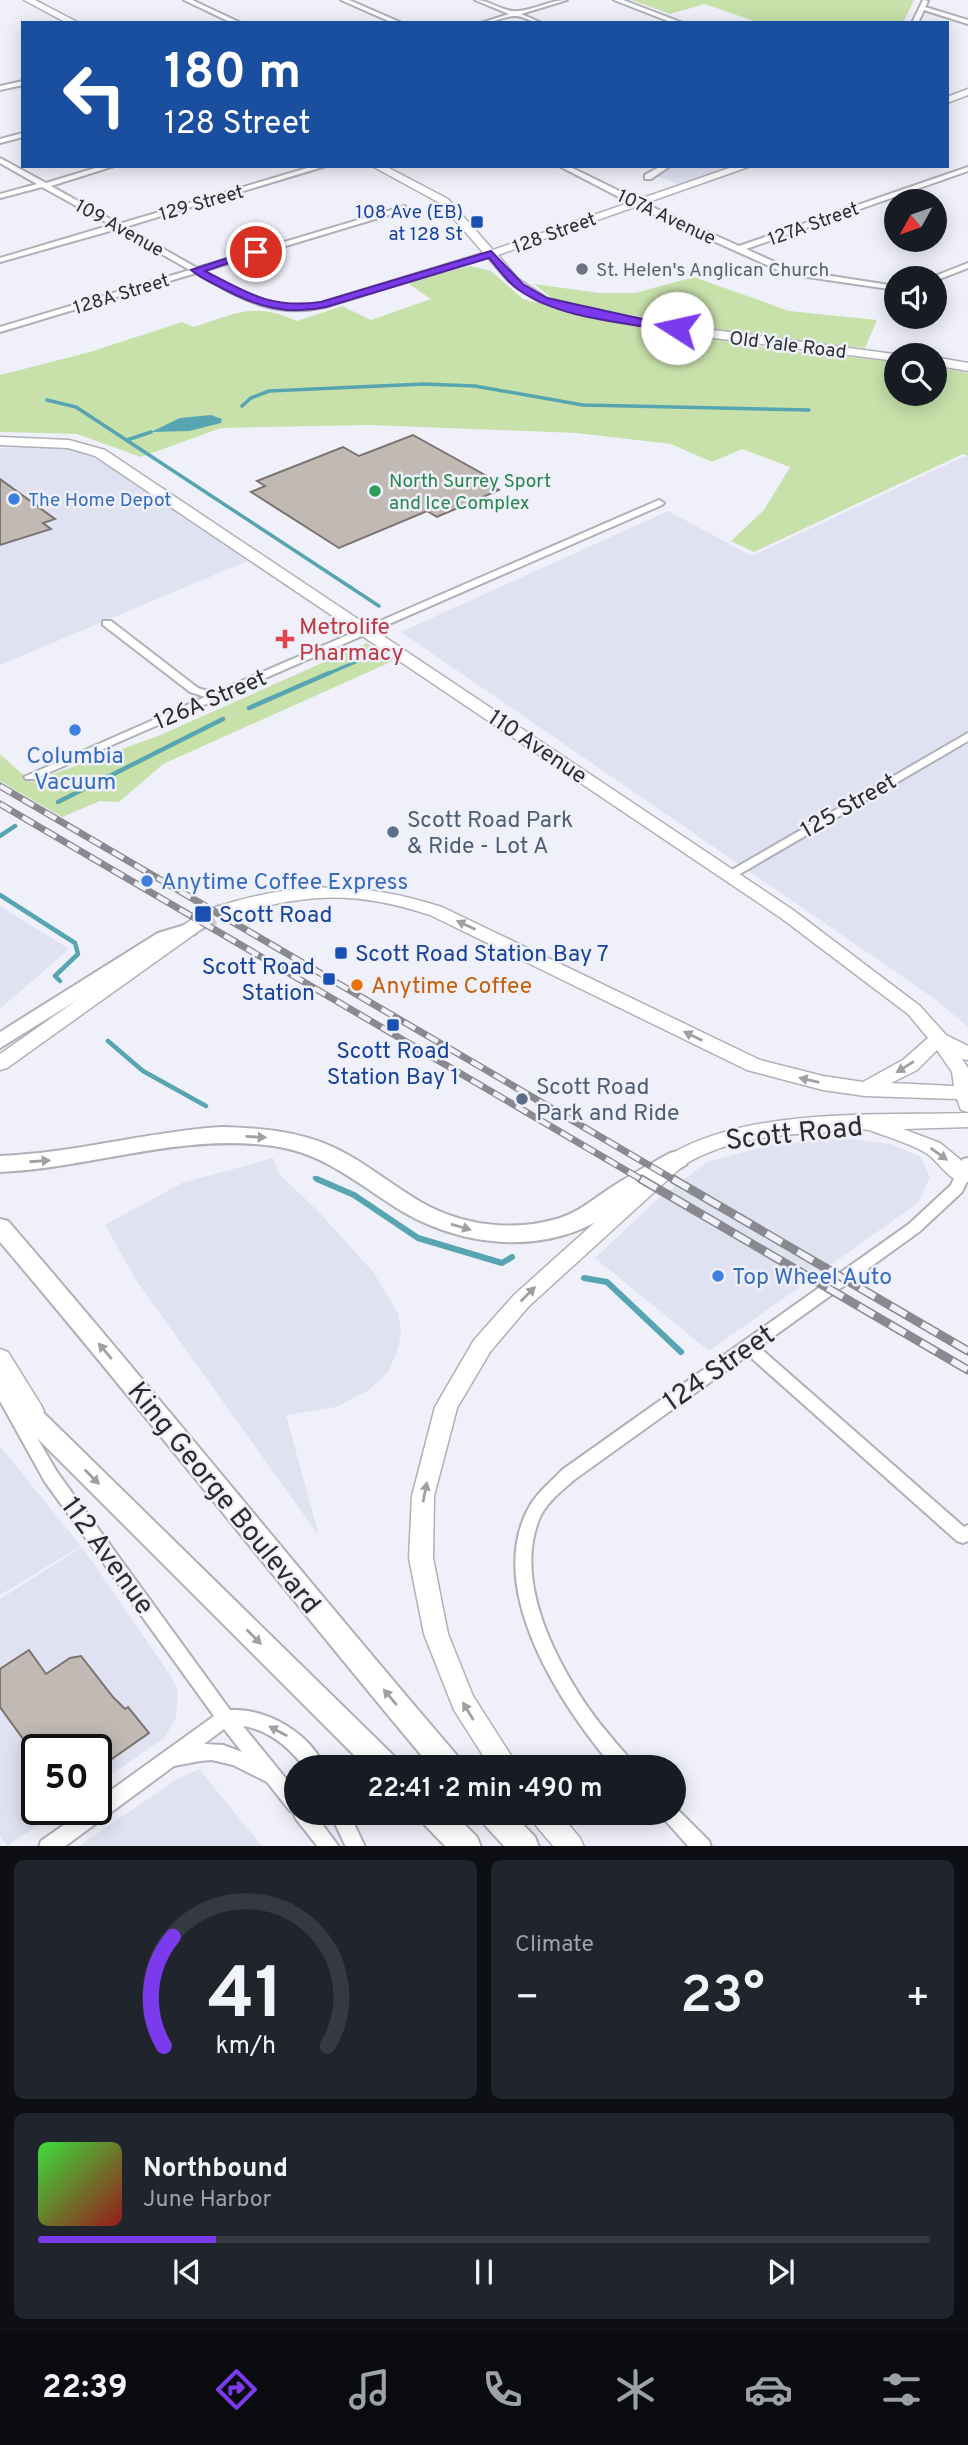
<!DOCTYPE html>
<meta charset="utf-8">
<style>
:root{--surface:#171b24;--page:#20242c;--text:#f1f3f6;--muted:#9ea1a6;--line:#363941;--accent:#7c3aed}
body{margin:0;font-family:Overpass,sans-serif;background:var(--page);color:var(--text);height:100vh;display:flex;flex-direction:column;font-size:26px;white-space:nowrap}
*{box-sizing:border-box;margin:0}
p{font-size:23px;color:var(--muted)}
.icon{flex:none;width:38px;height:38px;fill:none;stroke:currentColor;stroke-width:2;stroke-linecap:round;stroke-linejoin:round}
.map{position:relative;height:1846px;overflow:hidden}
.details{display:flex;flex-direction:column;gap:14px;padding:14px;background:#0d0f14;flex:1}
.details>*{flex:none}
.guide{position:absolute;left:21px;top:21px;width:928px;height:147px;border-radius:0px;box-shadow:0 4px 18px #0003;background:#1a4fa0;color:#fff;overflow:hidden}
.needle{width:46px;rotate:230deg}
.controls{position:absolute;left:884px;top:189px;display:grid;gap:14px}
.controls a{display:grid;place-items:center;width:63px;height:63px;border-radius:50%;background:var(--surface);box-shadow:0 4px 18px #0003;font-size:35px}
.speed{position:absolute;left:21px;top:1734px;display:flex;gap:14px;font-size:35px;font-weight:700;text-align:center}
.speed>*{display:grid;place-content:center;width:91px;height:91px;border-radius:50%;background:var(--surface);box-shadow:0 4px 18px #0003;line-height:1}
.speed .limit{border:4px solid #111;border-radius:10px;background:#fff;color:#111}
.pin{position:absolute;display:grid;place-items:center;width:60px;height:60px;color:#fff;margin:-30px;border:4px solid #fff;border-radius:50%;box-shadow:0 2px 7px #0007}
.me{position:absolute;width:77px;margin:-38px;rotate:280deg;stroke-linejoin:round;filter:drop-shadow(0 0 5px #0008)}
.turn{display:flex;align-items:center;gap:24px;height:147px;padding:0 28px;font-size:32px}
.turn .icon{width:91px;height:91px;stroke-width:2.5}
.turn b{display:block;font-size:49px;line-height:60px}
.big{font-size:52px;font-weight:600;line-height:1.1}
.details .tile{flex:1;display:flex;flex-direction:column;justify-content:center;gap:10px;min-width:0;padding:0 24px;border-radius:10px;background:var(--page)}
.details .dial{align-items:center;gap:0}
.dial svg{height:182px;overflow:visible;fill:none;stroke:var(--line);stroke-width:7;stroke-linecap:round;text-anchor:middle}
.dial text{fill:var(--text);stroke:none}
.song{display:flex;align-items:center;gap:21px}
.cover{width:84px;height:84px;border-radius:10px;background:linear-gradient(135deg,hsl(120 70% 55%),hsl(0 70% 35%))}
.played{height:7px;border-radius:4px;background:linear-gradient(90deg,var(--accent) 20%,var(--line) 20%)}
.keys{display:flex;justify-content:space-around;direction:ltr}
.heat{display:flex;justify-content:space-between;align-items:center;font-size:38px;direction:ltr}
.details .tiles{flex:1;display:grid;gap:14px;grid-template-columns:1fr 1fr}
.tile:last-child{grid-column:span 2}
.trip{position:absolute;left:284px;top:1755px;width:402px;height:70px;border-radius:35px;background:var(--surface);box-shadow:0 4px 18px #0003;font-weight:600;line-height:70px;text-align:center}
.tabs{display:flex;height:112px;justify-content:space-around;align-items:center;background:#090b0e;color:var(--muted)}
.tabs .icon{width:49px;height:49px}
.tabs .selected{color:var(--accent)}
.tabs b{font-size:32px;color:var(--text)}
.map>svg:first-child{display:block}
.built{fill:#e0e2f2}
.green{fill:#c8e1ab}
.water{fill:#57a5b1}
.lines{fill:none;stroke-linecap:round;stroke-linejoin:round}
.stream-far2{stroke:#57a5b1;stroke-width:3.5}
.stream-far1{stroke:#57a5b1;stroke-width:4.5}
.stream{stroke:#57a5b1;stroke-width:6}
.building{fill:#c1b9b4;stroke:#7a736e;stroke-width:2}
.secondary-tunnel{stroke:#c8c9d1;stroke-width:18;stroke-dasharray:18 9;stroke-linecap:butt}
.street-casing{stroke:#afb0b8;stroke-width:4}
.secondary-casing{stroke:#afb0b8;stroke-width:3}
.primary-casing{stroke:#afb0b8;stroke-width:4}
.street{fill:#fff;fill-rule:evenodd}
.secondary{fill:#fff;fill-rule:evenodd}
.primary{fill:#fff;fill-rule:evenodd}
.rail-far1-casing{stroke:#898a90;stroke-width:7}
.rail-casing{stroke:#898a90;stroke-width:9}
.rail-far1{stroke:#eff0f9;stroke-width:4.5;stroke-dasharray:13;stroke-linecap:butt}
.rail{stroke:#eff0f9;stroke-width:6;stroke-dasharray:18;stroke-linecap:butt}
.oneway{fill:#a0a0a2}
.route{fill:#7c3aed;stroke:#51269a;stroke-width:2}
.transit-dot{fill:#1a4fb4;stroke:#eff0f9;stroke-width:2.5}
.worship-dot{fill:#6b7280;stroke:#eff0f9;stroke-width:2.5}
.leisure-dot{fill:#2e9e5b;stroke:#eff0f9;stroke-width:2.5}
.shop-dot{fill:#3f7fe0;stroke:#eff0f9;stroke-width:2.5}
.health-dot{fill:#e0444e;stroke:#eff0f9;stroke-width:2.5}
.service-dot{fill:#5c6f8a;stroke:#eff0f9;stroke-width:2.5}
.food-dot{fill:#e8710a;stroke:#eff0f9;stroke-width:2.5}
.labels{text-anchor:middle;stroke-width:5;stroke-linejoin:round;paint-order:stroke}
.far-street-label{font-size:19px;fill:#2d2d30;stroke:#eff0f9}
.far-transit-label{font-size:19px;fill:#164399;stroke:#eff0f9;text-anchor:end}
.far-worship-label{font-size:19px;fill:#5b616d;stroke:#eff0f9;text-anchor:start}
.far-leisure-label{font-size:19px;fill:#27864d;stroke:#eff0f9;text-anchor:start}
.far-shop-label{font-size:19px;fill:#366cbe;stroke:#eff0f9;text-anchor:start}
.health-label{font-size:23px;fill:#be3a42;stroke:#eff0f9;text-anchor:start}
.street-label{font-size:23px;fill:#2d2d30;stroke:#eff0f9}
.shop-label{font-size:23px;fill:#366cbe;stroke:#eff0f9;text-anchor:start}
.service-label{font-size:23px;fill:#4e5e75;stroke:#eff0f9;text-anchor:start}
.transit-label{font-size:23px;fill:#164399;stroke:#eff0f9;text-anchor:start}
.food-label{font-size:23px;fill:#c56008;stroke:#eff0f9;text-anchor:start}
.near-street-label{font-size:28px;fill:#2d2d30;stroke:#eff0f9}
</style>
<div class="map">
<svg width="968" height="1847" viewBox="0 0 968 1847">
<rect width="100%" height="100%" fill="#eff0f9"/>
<path class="built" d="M672 166H731L679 184 656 176Z
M40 446 73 450 103 461 250 560 0 665V448Z
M965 456 968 457V1027L935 999 401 632 668 511 752 556Z
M0 906 69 949 0 1009Z
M842 1138 890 1144 920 1156 930 1177 918 1203 709 1351 595 1258 659 1198 707 1162 771 1145Z
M273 1158 278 1173 319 1212 373 1272 398 1313 401 1332 398 1349 388 1372 369 1390 336 1407 286 1415 319 1536 136 1280 105 1225 182 1183Z
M0 1446 81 1546 0 1595Z
M82 1547 173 1679 178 1692 176 1718 164 1738 96 1785V1750H37V1810H60L7 1846 0 1836V1599Z
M199 1769 262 1846H79L177 1779Z"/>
<path class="green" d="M632 0H914L903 23H759L705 4 670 14Z
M470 266 491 271 523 299 595 319 782 350 896 362V394H934L935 367 968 373V456L963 454 754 552 731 541 764 510 790 467 742 449 712 462 671 444 576 433 370 425 221 428 141 457 77 434 0 432V375L90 352 182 322 193 327C236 314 252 301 297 321L342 306 371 320 431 299 406 282Z
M694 277 789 311 877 320 865 348 761 337 595 309 552 298 534 284 600 293H635Z
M367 643 393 661 163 764 119 802 100 801 62 817 0 781V754L31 782 158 736Z"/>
<path class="water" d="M211 415 222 419 221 423 189 431 151 432 180 418Z"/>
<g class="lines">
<path class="stream-far2" d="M47 400 76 407 379 606
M242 406 251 398 269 391 424 384 475 386 583 405 809 410
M127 440 151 432
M325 675 367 657"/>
<path class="stream-far1" d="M249 708 329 673
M58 802 223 719
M0 836 15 826
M0 895 75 943 78 954 55 976 60 981
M108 1041 143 1071 206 1106
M315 1178 321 1181"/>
<path class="stream" d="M317 1179 354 1195 418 1238 502 1263 512 1257
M584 1278 607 1282 681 1352"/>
</g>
<path class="building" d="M413 435 494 480 486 483 499 490 437 517 427 511 339 548 251 492 265 486 257 481 343 447 359 456Z
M0 479 55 519 43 523 51 529 0 545Z
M29 1650 46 1674 70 1658 81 1656 113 1697 125 1709 128 1707 149 1733 96 1770V1750H31L0 1707V1669Z"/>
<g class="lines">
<path class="secondary-tunnel" d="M197 924 222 911"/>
<defs>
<path id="street" d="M184 0H192L241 23H232Z
M341 0H349L402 23H393Z
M475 0C490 0 504 13 518 11 535 10 550 0 567 0L521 14 542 23C532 23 524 16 515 16 504 16 493 23 481 23L509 14Z
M614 0H623L683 23H673Z
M923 0 928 1 925 7 968 20V24L924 10 918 23H912Z
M23 81V85L0 90V86Z
M23 133V137L0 143V139Z
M0 158 46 183 102 166H114L51 186 119 224 314 166H326L125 227 197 268 405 206V210L203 271C244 293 272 312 321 303L488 252 495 254 325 307C272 319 240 298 196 273L0 332V327L190 270 117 229 0 262V258L111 225 42 187 0 198V194L37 184 0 163Z
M559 166H568L648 205 739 246 968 167V171L746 249 792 270 896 286V290L787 274 642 209Z
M661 166H670L651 179H645V175Z
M968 263V268L937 280 930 278Z
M659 500 664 503 662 505 34 779H26L24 777 205 697 190 692 103 625V621H111L198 688 214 693Z
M968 733V741L733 878H725L723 875Z
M968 1158V1179L962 1192 919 1232 759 1347 964 1527 968 1525V1541L963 1543 957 1541 748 1355 574 1480C563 1490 548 1501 541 1515 512 1577 554 1658 589 1709 596 1719 604 1729 612 1738 619 1748 630 1756 635 1768H614C562 1707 486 1593 527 1511 535 1494 550 1483 562 1470L909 1224 951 1185 963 1159Z
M0 1381 5 1383 57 1472 230 1710C267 1708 310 1733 325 1768H305C289 1747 269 1730 243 1726L296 1791V1813H314L339 1847H318L296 1819 293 1812 290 1811 267 1782 233 1765 212 1760 200 1761 174 1766 64 1847H39L41 1841 85 1810H96V1801L214 1716 45 1482 0 1401ZM224 1729 242 1752 223 1745 204 1744Z
M674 1806 709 1841 711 1847H689L664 1819 661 1813H674Z
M330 1813H349L365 1847H346Z"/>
<path id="secondary" d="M24 0H35L79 23H67Z
M968 89V95L947 103V97Z
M372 166H385L448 199 493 250 735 166H751L498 255 517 278 547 298 601 312 698 328 901 355H896V361L698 336 600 319 539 302 509 282 440 203Z
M934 357 968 363V371L934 365Z
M0 437 69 440 105 450 793 910 920 1006 946 1035 968 1046V1060L962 1059 968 1068V1112L961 1110 957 1099 865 1096 823 1090 747 1070 430 915C347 888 304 895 222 917L216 915 213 911 216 907C298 881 360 881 442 907L760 1060 823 1076 863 1082 903 1060 928 1038 908 1014 781 918 95 456 68 448 0 445ZM937 1050 952 1072 954 1086 891 1083 917 1070Z
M197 918 203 920 206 924 203 928 7 1068 0 1070V1054L191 920Z
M968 1113V1127L903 1129 940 1143 968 1166V1182C951 1185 939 1161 926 1153 911 1144 888 1137 872 1131 863 1127 845 1131 835 1132 781 1134 732 1137 685 1164L528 1307 490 1352 457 1408 434 1496 433 1558 448 1634 473 1696 519 1768H491L454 1710 424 1634 409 1558 412 1496 435 1407 474 1340 514 1295 671 1154C753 1107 875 1116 968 1113Z
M0 1349 8 1352 41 1405 44 1411 41 1417 33 1420 25 1417 0 1377Z
M529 1813H559L580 1838 584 1847H554L533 1822Z"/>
<path id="primary" d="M188 924 195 926 198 930 195 934 172 941 0 1048V1032L158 933Z
M221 1127C260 1128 299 1131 335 1148 369 1164 397 1190 430 1207 470 1227 518 1231 560 1218 578 1212 591 1201 606 1191 626 1177 649 1165 670 1153L678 1151 686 1153 689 1159 686 1165C664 1177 642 1188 622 1202 615 1207 609 1214 601 1219 537 1257 455 1245 395 1207 356 1182 321 1152 273 1146 181 1133 91 1168 0 1172V1156C75 1153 146 1132 221 1127Z
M0 1219 8 1221C161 1398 307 1581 460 1759L464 1768H432C286 1594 147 1415 0 1242Z
M0 1376 9 1379 397 1759 401 1768H367L0 1401Z
M419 1813H453L477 1837 481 1847H446L423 1823Z
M479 1813H512L535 1837 539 1847H505L483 1823Z"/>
</defs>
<use href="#street" class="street-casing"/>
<use href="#secondary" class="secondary-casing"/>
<use href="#primary" class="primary-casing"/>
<use href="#street" class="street"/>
<use href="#secondary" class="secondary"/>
<use href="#primary" class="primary"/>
<defs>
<path id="rail-far1" d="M0 786 676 1181
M0 804 644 1181"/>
<path id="rail" d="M641 1179 968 1370
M673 1179 968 1351"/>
</defs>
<use href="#rail-far1" class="rail-far1-casing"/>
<use href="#rail" class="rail-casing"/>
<use href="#rail-far1" class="rail-far1"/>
<use href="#rail" class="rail"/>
</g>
<defs><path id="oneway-solid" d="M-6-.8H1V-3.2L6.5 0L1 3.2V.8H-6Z" transform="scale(1.75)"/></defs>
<g class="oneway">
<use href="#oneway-solid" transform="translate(466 925) rotate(-155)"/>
<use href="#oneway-solid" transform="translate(693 1036) rotate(-154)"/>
<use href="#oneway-solid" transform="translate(905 1067) rotate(148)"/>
<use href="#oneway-solid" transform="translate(809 1080) rotate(-167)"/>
<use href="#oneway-solid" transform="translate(256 1137) rotate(3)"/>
<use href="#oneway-solid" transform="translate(939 1154) rotate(36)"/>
<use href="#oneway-solid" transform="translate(40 1161) rotate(-4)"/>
<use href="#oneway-solid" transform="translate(461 1227) rotate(16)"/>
<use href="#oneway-solid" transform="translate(528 1294) rotate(-45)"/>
<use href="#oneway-solid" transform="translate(105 1351) rotate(-130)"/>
<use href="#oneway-solid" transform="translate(92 1477) rotate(45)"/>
<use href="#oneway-solid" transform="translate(425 1492) rotate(-79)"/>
<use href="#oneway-solid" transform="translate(254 1637) rotate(45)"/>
<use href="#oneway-solid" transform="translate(390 1697) rotate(-130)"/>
<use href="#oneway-solid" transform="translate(468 1711) rotate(-121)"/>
<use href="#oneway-solid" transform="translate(278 1731) rotate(-152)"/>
</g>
<path class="route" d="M252 250 261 252 205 271C247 293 271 309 321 302L491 251 523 284 547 298 683 328 677 332C626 322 562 320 519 290 507 282 498 268 489 258L326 307C286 316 255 306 220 287 210 282 199 277 191 270Z"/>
<g class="transit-dot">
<rect x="470" y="215" width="14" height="14" rx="3.5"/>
<rect x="194" y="905" width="18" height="18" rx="3.5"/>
<rect x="334" y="946" width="14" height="14" rx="3.5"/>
<rect x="322" y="972" width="14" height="14" rx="3.5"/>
<rect x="386" y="1018" width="14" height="14" rx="3.5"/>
</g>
<circle class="worship-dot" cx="582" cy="269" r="7"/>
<circle class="leisure-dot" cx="375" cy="491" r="7"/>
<g class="shop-dot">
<circle cx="14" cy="499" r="7"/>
<circle cx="75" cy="730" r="7"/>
<circle cx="147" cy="881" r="7"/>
<circle cx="718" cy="1276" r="7"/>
</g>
<path class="health-dot" d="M281.5 628.5h7v7h7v7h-7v7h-7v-7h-7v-7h7z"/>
<g class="service-dot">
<circle cx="393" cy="832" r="7"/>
<circle cx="522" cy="1099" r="7"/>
</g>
<circle class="food-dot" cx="357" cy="985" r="7"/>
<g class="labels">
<g class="far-street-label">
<text transform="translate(201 202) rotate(-16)" y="7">129 Street</text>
<text transform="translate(667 216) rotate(25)" y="7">107A Avenue</text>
<text transform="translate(813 223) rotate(-20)" y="7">127A Street</text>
<text transform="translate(120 227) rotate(29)" y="7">109 Avenue</text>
<text transform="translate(554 232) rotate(-20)" y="7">128 Street</text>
<text transform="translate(121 293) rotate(-17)" y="7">128A Street</text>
<text transform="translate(788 344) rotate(7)" y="7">Old Yale Road</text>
</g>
<g class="far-transit-label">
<text x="463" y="218">108 Ave (EB)<tspan x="463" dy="22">at 128 St</tspan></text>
</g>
<g class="far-worship-label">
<text x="596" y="276">St. Helen's Anglican Church</text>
</g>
<g class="far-leisure-label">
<text x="389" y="487">North Surrey Sport<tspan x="389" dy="22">and Ice Complex</tspan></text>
</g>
<g class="far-shop-label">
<text x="28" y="506">The Home Depot</text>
</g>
<g class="health-label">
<text x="299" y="634">Metrolife<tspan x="299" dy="26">Pharmacy</tspan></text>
</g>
<g class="street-label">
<text transform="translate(210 699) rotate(-23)" y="8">126A Street</text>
<text transform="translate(538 746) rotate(34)" y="8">110 Avenue</text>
<text transform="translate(848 805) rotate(-30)" y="8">125 Street</text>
</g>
<g class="shop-label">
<text x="75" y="763" text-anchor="middle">Columbia<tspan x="75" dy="26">Vacuum</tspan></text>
<text x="161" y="889">Anytime Coffee Express</text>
<text x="732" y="1284">Top Wheel Auto</text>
</g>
<g class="service-label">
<text x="407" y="827">Scott Road Park<tspan x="407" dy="26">&amp; Ride - Lot A</tspan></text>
<text x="536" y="1094">Scott Road<tspan x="536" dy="26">Park and Ride</tspan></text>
</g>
<g class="transit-label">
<text x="219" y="922">Scott Road</text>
<text x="355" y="961">Scott Road Station Bay 7</text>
<text x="315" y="974" text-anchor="end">Scott Road<tspan x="315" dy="26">Station</tspan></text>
<text x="393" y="1058" text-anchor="middle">Scott Road<tspan x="393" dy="26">Station Bay 1</tspan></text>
</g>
<g class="food-label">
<text x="371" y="993">Anytime Coffee</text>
</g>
<g class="near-street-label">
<text transform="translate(794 1132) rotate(-6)" y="10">Scott Road</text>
<text transform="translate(718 1367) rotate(-35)" y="10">124 Street</text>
<text transform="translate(225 1497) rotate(51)" y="10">King George Boulevard</text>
<text transform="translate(109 1555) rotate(54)" y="10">112 Avenue</text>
</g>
</g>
</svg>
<div class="controls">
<a><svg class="needle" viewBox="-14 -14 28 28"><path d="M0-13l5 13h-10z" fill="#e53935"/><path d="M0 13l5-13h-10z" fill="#9ea1a6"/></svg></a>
<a><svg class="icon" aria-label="sound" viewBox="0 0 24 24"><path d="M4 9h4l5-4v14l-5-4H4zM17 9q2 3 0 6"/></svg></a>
<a><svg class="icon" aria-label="search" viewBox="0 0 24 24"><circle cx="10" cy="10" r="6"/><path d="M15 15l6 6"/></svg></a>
</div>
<div class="speed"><div class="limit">50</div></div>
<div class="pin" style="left:256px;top:252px;background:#d93025"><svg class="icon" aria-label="arrive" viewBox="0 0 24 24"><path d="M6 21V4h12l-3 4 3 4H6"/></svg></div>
<svg class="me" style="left:677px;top:328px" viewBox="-20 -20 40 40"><circle r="19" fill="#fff"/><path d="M0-13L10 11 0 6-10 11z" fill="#7c3aed"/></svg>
<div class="trip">22:41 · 2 min · 490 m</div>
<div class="guide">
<div class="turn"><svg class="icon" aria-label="left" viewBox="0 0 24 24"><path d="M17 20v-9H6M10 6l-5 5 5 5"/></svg><div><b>180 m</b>128 Street</div></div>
</div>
</div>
<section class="details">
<div class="tiles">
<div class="tile dial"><svg viewBox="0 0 100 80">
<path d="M14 69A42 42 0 1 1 86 69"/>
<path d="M14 69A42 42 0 0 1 18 21" stroke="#7c3aed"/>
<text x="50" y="56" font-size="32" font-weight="700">41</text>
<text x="50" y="72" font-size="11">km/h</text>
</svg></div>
<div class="tile"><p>Climate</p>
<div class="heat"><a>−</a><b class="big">23°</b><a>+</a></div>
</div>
<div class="tile">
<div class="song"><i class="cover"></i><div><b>Northbound</b><p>June Harbor</p></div></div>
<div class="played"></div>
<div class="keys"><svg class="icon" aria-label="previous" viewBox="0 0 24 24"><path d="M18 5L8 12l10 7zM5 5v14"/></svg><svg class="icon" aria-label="pause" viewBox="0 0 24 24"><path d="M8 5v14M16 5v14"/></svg><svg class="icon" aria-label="next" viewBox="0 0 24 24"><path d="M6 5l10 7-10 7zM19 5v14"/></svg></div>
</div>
</div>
</section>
<nav class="tabs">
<b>22:39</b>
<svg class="icon selected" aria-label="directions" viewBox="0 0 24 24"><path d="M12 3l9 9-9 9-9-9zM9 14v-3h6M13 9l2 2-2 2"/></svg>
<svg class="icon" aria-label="music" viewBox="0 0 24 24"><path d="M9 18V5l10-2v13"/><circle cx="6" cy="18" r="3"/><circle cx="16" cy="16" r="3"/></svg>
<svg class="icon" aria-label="phone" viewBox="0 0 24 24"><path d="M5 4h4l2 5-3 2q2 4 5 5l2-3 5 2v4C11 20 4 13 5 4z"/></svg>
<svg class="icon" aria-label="climate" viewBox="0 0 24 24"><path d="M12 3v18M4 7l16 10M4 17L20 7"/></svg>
<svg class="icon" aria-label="car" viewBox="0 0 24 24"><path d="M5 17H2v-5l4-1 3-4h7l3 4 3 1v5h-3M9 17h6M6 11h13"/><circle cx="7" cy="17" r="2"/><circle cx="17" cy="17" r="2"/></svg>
<svg class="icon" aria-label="filters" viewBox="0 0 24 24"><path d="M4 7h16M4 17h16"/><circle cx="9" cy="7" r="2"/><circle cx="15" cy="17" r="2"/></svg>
</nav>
